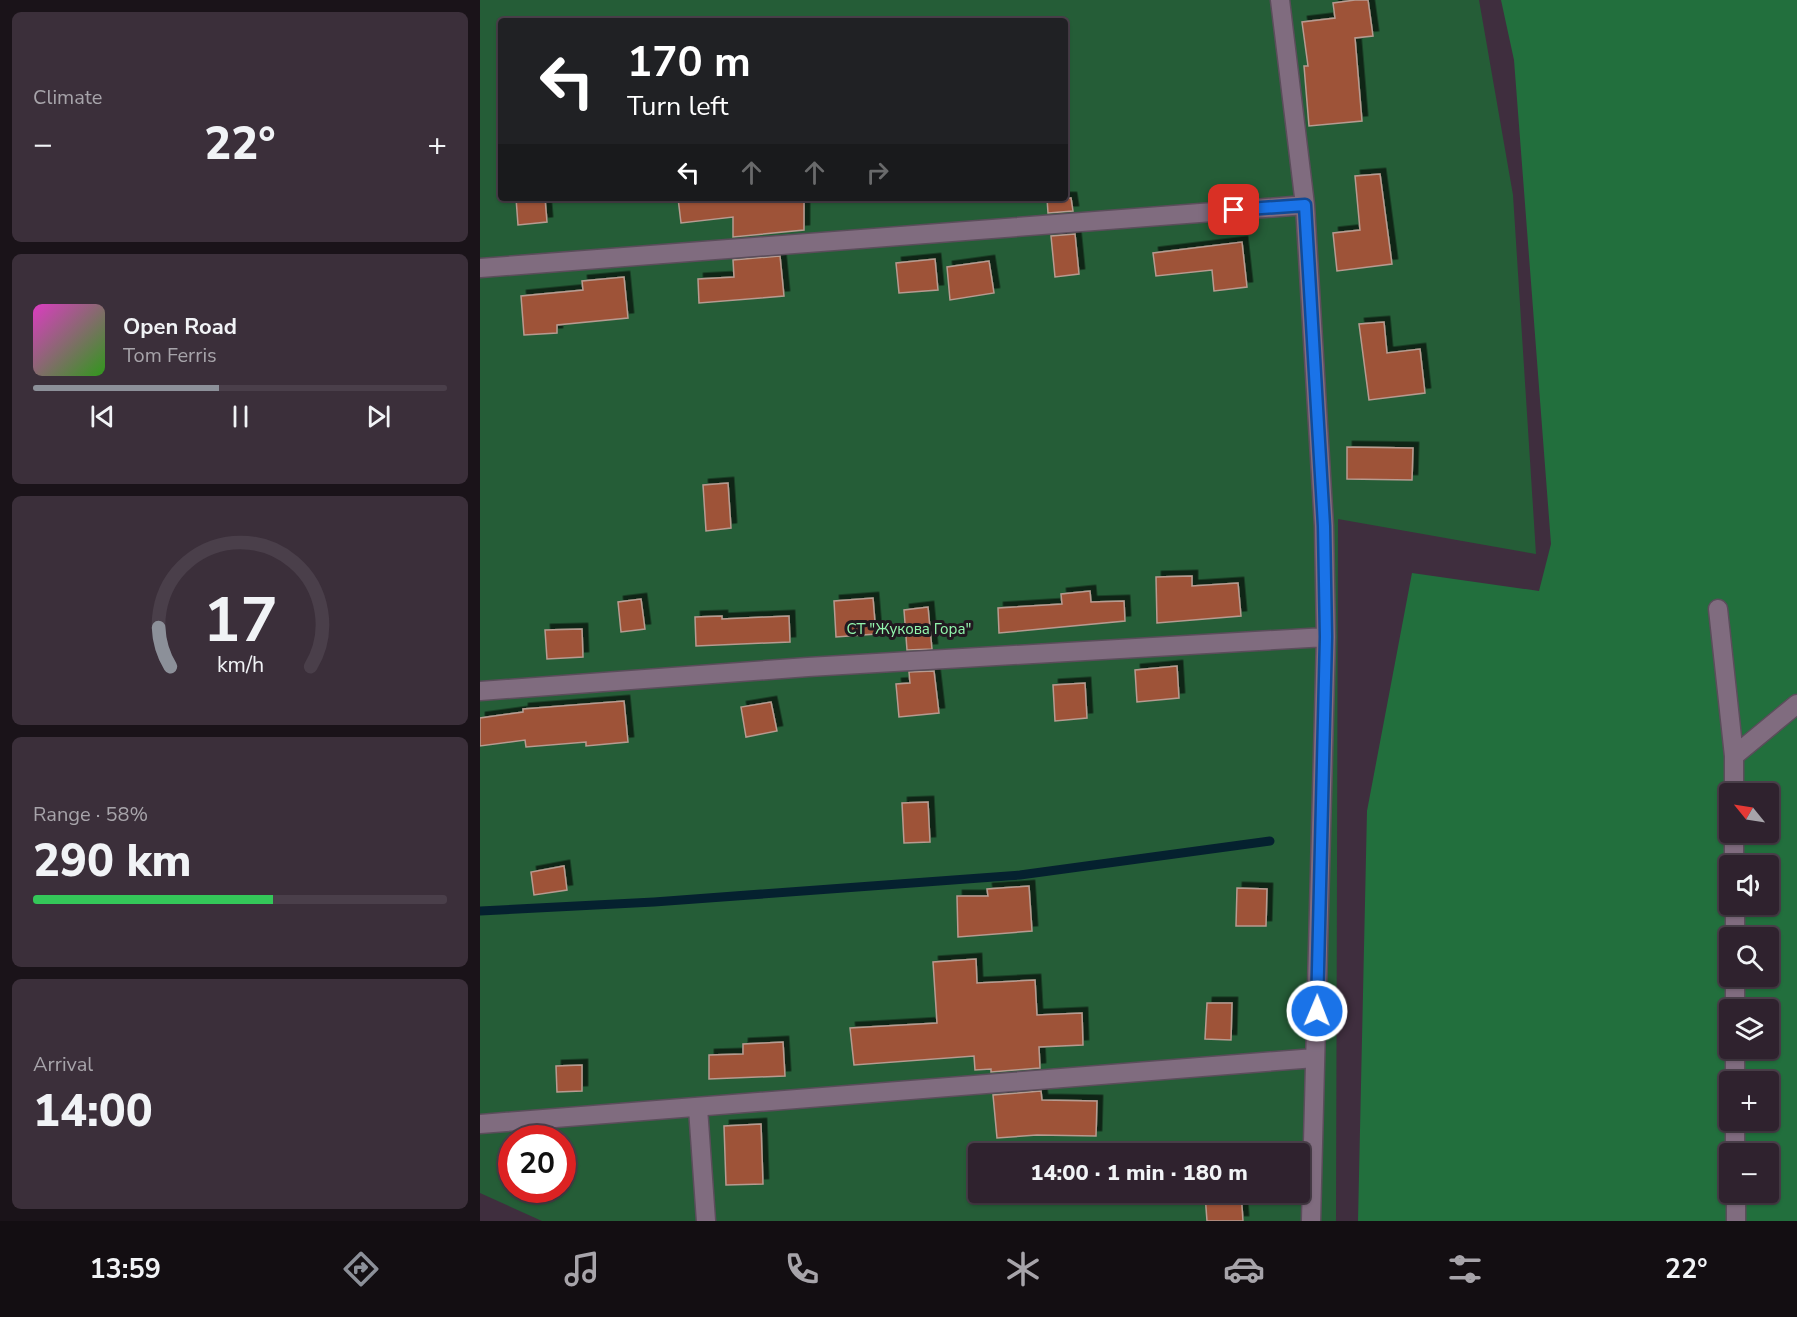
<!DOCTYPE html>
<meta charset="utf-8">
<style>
:root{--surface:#2f222e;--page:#3b2f3a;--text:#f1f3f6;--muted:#a7a4aa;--line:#4a3f4a;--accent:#8c9099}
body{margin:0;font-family:"Nunito Sans",sans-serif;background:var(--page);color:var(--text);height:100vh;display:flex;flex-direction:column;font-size:22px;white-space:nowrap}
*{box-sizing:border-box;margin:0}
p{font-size:20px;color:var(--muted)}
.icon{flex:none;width:33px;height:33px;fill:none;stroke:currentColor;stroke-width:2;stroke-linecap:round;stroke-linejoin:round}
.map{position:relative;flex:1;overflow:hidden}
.sheet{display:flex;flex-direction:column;gap:12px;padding:12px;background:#1a1319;width:480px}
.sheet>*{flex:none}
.top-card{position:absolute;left:18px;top:18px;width:570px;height:183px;border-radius:6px;box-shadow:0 2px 4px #0004,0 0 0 2px var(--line);background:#202124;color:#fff;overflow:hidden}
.needle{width:39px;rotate:300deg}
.controls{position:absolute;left:1239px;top:783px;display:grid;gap:12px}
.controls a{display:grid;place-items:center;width:60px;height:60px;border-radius:6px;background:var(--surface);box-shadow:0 2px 4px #0004,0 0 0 2px var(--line);font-size:30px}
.speed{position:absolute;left:18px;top:1125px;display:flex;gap:12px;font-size:30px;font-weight:700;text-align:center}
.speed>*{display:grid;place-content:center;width:78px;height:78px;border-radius:50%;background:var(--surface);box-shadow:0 2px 4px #0004,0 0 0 2px var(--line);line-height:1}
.speed .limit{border:9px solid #d22;background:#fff;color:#111}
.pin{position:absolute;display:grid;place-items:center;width:51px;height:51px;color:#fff;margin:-26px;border-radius:12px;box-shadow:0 3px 9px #0006}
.me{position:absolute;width:66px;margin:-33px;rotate:1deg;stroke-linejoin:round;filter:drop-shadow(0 0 4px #0008)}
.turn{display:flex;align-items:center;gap:21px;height:126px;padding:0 30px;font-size:27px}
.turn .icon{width:78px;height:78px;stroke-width:2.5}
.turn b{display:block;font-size:42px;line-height:51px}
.lanes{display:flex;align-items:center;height:57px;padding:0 30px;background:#0003;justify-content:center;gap:30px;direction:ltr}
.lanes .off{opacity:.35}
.big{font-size:45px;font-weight:800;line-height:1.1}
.sheet .tile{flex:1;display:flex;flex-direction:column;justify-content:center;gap:9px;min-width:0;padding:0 21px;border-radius:9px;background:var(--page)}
.sheet .dial{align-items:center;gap:0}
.dial svg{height:156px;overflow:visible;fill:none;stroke:var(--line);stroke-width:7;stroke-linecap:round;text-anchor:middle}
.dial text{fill:var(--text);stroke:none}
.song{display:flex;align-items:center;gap:18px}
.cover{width:72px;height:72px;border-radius:9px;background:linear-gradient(135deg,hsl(310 70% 55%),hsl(110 70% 35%))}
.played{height:6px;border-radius:3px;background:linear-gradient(90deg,var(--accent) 45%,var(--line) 45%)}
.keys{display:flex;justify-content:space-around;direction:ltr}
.heat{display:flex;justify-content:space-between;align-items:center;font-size:33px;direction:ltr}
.charge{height:9px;border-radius:4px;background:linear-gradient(90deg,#34c759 58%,var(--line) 0)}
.trip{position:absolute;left:488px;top:1143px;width:342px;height:60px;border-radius:6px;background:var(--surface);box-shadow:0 2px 4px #0004,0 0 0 2px var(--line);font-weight:800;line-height:60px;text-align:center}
.tabs{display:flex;height:96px;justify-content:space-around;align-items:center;background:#130e12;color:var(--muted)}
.tabs .icon{width:42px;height:42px}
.tabs .current{color:var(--accent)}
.tabs b{font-size:27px;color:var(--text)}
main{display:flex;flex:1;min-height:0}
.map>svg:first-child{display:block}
.green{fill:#255d37;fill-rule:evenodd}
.forest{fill:#226f3d;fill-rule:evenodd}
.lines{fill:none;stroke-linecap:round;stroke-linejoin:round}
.stream{stroke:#05212f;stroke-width:9}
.building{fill:#9e5337;stroke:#b79b91;stroke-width:1.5;filter:url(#shadow)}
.minor-casing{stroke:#5b4d5b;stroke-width:21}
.minor{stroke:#806c7f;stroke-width:18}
.route-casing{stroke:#114b97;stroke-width:15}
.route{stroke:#1a73e8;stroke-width:10}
.labels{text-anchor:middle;stroke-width:6;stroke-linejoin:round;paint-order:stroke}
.park-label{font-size:15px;fill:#93f7ae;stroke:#211920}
</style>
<main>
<section class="sheet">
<div class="tile"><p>Climate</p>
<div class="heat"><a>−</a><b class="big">22°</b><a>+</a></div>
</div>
<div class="tile">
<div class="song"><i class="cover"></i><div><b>Open Road</b><p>Tom Ferris</p></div></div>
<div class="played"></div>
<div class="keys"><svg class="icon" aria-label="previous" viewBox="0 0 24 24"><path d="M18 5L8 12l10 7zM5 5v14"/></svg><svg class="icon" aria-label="pause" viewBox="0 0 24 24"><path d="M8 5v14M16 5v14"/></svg><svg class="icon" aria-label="next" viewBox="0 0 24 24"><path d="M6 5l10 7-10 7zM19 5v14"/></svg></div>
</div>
<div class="tile dial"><svg viewBox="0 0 100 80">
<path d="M14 69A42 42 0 1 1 86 69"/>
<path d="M14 69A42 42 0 0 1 8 49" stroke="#8c9099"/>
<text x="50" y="56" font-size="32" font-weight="700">17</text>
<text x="50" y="72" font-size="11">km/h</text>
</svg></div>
<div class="tile"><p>Range · 58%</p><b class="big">290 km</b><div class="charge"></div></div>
<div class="tile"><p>Arrival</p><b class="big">14:00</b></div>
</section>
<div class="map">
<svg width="1317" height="1221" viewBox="0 0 1317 1221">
<defs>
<filter id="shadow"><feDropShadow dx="5.5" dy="-5.5" stdDeviation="0" flood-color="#0009"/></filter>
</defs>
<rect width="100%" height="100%" fill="#3f2e3e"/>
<path class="green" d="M0 0H999L1033 195 1056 554 858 519 856 1221H62L0 1193ZM21 21H585V198H21ZM32 1138H82V1190H32ZM498 1154H819V1192H498Z"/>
<path class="forest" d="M1021 0H1317V1221H878L887 811 932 573 1059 591 1071 544 1034 60ZM1250 794H1288V832H1250ZM1250 866H1288V904H1250ZM1250 938H1288V976H1250ZM1250 1010H1288V1048H1250ZM1250 1082H1288V1120H1250ZM1250 1154H1288V1192H1250Z"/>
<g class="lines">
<path class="stream" d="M0 911 174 902 540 875 790 841"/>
</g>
<path class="building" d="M875 0H888L893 36 875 38 882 121 829 126 824 66H828L822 22 855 18 853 3Z
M900 174 912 264 857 271 853 233 880 230 875 176Z
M36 198H65L67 222 38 225Z
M198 198H324V230L253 237V217L201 223Z
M567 198H591L593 211 568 213Z
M595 234 599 274 575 277 571 236Z
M762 242 767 287 734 291 732 270 676 276 673 253Z
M300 256 304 296 219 303 218 279 254 277 253 260Z
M455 259 458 290 419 293 416 263Z
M509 261 514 293 470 300 467 267Z
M144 277 148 318 77 325V333L44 335 41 296 103 290 102 281Z
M904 322 907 353 940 349 945 393 889 400 879 324Z
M867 447 933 448 932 480 867 479Z
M248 483 251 528 226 531 223 485Z
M712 576V586L758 583 761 616 677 623 676 577Z
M610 591 611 602 644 601 645 621 519 633 518 608 582 604 581 594Z
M393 598 396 634 356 637 354 601Z
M161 599 165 629 141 632 138 602Z
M448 607 452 649 427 650 424 610Z
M242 616V619L309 616 310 642 216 646 215 617Z
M102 629 103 657 67 659 65 630Z
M697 666 699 698 657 702 655 670Z
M454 671 459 713 419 717 416 684 430 683 429 672Z
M605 683 607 718 575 721 573 685Z
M144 701 148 742 106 746V742L46 747 45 740 0 746V718L43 712V709Z
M291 702 297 731 266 737 261 707Z
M448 802 450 842 424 843 422 803Z
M84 866 87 890 54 895 51 872Z
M549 886 552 931 478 937 477 896H508L507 889Z
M757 888 787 889 786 926H756Z
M496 959 497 983 555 980 557 1015 602 1013 603 1045 559 1047 560 1068 511 1072V1069L495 1070 494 1056 374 1065 370 1028 457 1023 453 962Z
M727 1003H752L751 1040 725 1039Z
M303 1042 305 1076 229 1079V1055L263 1054V1044Z
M102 1065V1091L77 1092 76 1066Z
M561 1091 562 1100 617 1101 616 1136 557 1135 517 1138 513 1095Z
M281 1124 283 1184 246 1185 244 1126Z
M747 1192H761L763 1221H727L725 1194Z"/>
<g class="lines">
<defs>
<path id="minor" d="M800 0 825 205 844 526 846 637 831 1221
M0 268 825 205
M1238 609 1254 756V794
M0 691 328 667 846 637
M1254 756 1317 704
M1254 832V866
M1255 904V938
M1255 976V1010
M1255 1048V1082
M218 1108 226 1221
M1255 1120V1154
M0 1124 835 1058
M1256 1192V1221"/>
</defs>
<use href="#minor" class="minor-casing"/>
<use href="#minor" class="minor"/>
</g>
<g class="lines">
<defs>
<path id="route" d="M754 210 825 205 844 526 846 637 837 1011"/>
</defs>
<use href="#route" class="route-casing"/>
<use href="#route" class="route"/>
</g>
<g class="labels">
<g class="park-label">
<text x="429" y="634">СТ "Жукова Гора"</text>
</g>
</g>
</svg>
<div class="controls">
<a><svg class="needle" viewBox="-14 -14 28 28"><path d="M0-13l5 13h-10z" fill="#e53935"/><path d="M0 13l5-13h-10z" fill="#a7a4aa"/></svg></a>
<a><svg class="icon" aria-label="sound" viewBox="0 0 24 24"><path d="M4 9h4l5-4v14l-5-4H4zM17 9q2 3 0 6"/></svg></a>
<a><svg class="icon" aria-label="search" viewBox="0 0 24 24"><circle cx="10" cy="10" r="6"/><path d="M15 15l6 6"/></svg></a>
<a><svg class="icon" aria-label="layers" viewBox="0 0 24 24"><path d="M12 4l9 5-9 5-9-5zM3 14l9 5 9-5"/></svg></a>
<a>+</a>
<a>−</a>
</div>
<div class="speed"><div class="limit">20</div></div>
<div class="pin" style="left:754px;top:210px;background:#d93025"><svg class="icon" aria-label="arrive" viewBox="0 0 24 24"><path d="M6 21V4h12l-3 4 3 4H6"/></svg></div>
<svg class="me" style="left:837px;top:1011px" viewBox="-20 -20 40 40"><circle r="17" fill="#1a73e8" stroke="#fff" stroke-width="3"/><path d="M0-11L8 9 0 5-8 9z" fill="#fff"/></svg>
<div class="trip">14:00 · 1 min · 180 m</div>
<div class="top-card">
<div class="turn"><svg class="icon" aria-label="left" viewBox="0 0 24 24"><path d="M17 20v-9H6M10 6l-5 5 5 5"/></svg><div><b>170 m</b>Turn left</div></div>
<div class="lanes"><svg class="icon" aria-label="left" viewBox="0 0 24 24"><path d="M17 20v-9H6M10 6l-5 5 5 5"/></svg><svg class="icon off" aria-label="ahead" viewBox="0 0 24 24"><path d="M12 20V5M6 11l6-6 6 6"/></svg><svg class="icon off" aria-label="ahead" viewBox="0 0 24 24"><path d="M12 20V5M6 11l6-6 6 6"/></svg><svg class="icon off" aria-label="right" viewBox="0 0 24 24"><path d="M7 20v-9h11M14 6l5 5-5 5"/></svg></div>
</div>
</div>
</main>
<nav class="tabs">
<b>13:59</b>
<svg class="icon current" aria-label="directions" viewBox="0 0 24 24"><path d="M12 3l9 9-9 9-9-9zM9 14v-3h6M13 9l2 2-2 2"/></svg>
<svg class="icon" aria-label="music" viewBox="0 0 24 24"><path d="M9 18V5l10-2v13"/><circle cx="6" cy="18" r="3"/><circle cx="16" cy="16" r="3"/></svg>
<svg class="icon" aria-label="phone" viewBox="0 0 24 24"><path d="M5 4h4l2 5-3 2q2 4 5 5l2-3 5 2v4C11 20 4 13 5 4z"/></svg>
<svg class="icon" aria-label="climate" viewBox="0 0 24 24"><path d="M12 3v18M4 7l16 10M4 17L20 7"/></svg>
<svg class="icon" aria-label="car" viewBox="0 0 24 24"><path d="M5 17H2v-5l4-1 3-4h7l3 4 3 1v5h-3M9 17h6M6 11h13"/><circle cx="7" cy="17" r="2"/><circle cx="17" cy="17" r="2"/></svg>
<svg class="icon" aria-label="filters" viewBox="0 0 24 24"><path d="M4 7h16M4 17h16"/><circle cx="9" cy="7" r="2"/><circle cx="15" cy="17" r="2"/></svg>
<b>22°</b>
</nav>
